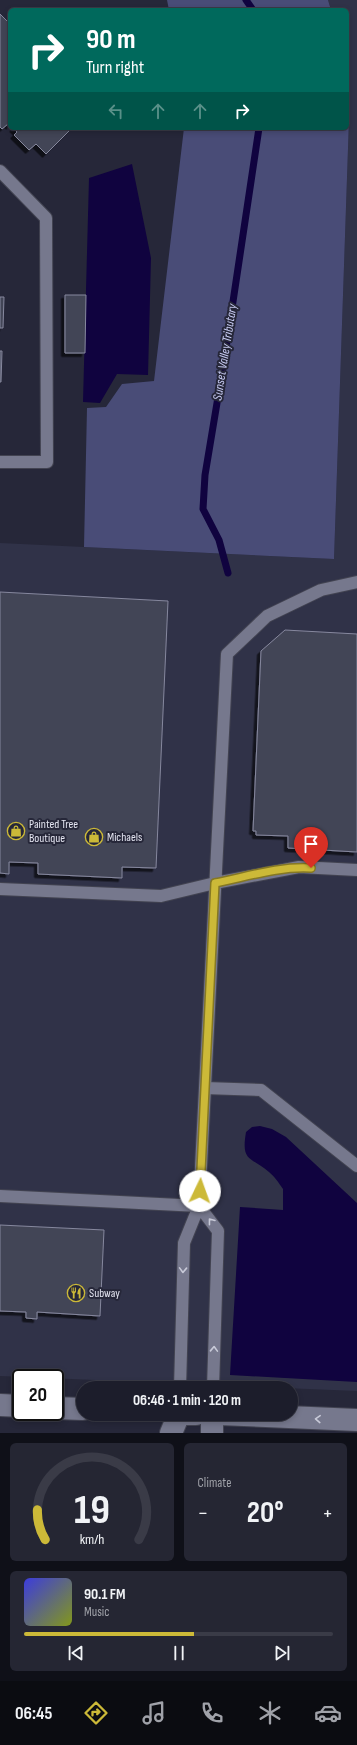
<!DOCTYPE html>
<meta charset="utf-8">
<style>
:root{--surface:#1c1d2b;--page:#252633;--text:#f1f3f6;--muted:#a0a2a9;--line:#3a3b47;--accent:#ccb938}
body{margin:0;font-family:"Sofia Sans Condensed",sans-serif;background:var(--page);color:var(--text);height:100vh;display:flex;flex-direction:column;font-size:15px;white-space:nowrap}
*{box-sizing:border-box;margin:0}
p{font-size:13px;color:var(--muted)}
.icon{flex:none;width:22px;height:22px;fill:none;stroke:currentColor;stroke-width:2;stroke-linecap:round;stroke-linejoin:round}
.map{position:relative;height:1433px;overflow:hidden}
.sheet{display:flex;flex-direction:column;gap:10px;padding:10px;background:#0f1018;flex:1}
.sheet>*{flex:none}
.top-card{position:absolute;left:8px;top:8px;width:341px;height:122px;border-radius:6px;box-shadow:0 2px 6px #0003,0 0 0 1px var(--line);background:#00695c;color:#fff;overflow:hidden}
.speed{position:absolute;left:12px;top:1369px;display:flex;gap:8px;font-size:20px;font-weight:700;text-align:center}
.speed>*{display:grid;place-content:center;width:52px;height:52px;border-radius:50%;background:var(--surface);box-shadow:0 2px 6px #0003,0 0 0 1px var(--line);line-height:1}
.speed .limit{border:2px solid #111;border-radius:6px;background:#fff;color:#111}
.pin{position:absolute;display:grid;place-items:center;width:34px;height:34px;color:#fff;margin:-41px -17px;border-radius:50% 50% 50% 0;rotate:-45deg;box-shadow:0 0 4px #0007}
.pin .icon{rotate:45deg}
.me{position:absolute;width:44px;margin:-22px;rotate:3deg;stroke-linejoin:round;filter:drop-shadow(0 0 3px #0008)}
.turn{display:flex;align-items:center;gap:14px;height:84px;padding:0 12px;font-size:18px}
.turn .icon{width:52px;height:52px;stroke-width:2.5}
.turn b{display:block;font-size:28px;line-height:34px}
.lanes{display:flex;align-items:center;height:38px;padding:0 12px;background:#0003;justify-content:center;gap:20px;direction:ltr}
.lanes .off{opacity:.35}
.big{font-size:30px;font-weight:700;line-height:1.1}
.sheet .tile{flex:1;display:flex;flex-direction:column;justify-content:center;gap:6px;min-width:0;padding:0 14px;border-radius:6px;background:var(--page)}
.sheet .dial{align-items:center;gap:0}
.dial svg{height:104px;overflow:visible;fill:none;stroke:var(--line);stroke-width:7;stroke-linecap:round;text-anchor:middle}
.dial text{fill:var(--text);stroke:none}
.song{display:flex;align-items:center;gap:12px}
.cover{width:48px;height:48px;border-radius:6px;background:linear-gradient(135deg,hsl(240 70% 55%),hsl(70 70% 35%))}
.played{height:4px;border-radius:2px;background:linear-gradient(90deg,var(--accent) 55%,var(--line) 55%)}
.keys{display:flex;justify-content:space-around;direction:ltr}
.heat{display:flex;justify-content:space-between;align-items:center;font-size:22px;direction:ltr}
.sheet .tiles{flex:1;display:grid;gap:10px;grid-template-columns:1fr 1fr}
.tile:last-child{grid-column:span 2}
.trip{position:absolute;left:76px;top:1381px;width:222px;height:40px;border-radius:20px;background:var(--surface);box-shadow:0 2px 6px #0003,0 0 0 1px var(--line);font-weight:700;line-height:40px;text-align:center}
.tabs{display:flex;height:64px;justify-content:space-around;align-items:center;background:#0b0c11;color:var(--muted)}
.tabs .icon{width:28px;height:28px}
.tabs .selected{color:var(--accent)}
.tabs b{font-size:18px;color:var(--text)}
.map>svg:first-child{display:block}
.built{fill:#303248}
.green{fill:#494c77}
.water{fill:#10033f}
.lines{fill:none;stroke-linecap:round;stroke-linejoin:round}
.stream{stroke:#10033f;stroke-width:7}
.building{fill:#434557;stroke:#86889e;filter:url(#shadow)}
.lane-casing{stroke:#424351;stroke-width:14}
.secondary-casing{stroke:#424351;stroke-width:24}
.lane{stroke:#76788d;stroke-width:12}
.secondary{stroke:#76788d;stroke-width:22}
.oneway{stroke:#c8cad8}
.route-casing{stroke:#857824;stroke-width:10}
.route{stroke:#ccb938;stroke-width:7}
.labels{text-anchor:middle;stroke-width:4;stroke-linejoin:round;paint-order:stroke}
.poi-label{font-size:12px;fill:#e4e5f1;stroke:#262739;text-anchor:start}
.water-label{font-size:13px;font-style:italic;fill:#c8ccf3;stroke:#262739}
</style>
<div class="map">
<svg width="357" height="1433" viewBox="0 0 357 1433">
<defs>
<filter id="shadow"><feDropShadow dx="-3.5" dy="3.5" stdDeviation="0" flood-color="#0009"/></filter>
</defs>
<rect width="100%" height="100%" fill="#262739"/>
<path class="built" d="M328 0H357V1391L0 1376V543L334 559 350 90 347 77V10H331Z"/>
<path class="green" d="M167 0H328L331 10H169Z
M347 77 350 90 334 559 84 547 87 408 106 407 122 384 154 381 184 128H347Z"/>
<path class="water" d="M132 164 151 258 148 375 117 374 100 403 83 402 89 178Z
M260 1126 272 1129 286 1137 357 1203V1382L230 1375 240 1207 283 1210V1189C279 1183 274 1176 269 1172 250 1156 241 1162 246 1132L252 1127Z"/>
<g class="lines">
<path class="stream" d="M246 0 253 10
M228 573 219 540 203 509 205 475 225 355 259 128"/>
</g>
<path class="building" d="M0 14 10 24V126L8 124 2 129 0 127Z
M13 128H72L46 154 36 144 29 150 14 135 17 132Z
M65 295H86L85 353H65Z
M0 297H4L3 328H0Z
M0 351H2L1 382H0Z
M0 592 168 601 156 868 122 867V878L38 874V863L9 862V874L0 873Z
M285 630 357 634V852L288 848V836L256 835V831H253L261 651Z
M0 1225 104 1230 100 1316 37 1312V1319L26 1318V1312L0 1311Z"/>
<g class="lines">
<defs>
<path id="lane" d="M0 171 46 218 47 462H0
M0 889 161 896 215 883 299 867 357 870
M205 1088 261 1090 357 1166
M0 1196 199 1206 218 1231 213 1388
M180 1388 184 1243 199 1206 227 654 267 616 321 590 357 582"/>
<path id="secondary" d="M0 1405 21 1406
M55 1408 83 1409
M174 1414H196
M212 1414V1433
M220 1414 357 1420
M171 1433 179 1414"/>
</defs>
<use href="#lane" class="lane-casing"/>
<use href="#secondary" class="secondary-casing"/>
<use href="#lane" class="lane"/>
<use href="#secondary" class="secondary"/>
</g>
<defs><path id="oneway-chevron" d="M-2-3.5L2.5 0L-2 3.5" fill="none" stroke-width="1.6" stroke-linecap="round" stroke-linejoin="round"/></defs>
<g class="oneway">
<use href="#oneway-chevron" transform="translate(211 1221) rotate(-128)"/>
<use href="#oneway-chevron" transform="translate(183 1270) rotate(92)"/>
<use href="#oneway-chevron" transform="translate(214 1349) rotate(-88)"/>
<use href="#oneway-chevron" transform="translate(318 1419) rotate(-177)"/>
</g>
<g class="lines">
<defs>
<path id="route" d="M200 1191 215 883C246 877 279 866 311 868"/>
</defs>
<use href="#route" class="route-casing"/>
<use href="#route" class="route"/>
</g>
<defs>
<symbol id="shop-ring" viewBox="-11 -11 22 22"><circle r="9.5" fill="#262739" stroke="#ccb938" stroke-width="1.5"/><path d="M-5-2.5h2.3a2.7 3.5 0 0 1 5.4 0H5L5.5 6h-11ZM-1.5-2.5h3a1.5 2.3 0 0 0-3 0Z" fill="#ccb938"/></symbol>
<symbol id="restaurant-ring" viewBox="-11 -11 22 22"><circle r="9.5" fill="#262739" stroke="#ccb938" stroke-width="1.5"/><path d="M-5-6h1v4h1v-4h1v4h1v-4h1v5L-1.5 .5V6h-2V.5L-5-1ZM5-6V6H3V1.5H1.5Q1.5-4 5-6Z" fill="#ccb938"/></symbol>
</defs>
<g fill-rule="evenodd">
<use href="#shop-ring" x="6" y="821" width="20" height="20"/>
<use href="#shop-ring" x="84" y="827" width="20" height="20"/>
<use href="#restaurant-ring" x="66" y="1283" width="20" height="20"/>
</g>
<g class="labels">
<g class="poi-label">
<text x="29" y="828">Painted Tree<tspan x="29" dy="14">Boutique</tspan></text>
<text x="107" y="841">Michaels</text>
<text x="89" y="1297">Subway</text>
</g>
<g class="water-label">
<text transform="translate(224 352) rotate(-81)" y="5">Sunset Valley Tributary</text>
</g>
</g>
</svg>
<div class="speed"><div class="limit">20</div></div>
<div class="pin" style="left:311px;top:868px;background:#d93025"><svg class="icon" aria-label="arrive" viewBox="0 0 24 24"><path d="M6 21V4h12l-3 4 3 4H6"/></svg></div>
<svg class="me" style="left:200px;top:1191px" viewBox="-20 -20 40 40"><circle r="19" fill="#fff"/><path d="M0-13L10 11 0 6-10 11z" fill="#ccb938"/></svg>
<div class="trip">06:46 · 1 min · 120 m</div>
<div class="top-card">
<div class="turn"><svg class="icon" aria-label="right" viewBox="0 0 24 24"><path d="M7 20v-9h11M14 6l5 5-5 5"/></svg><div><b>90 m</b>Turn right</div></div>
<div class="lanes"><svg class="icon off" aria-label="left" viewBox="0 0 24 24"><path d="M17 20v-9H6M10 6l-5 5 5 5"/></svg><svg class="icon off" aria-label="ahead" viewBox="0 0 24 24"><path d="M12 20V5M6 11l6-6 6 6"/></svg><svg class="icon off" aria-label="ahead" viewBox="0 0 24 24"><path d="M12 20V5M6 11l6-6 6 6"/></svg><svg class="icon" aria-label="right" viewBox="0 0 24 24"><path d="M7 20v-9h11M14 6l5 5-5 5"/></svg></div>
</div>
</div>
<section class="sheet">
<div class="tiles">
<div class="tile dial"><svg viewBox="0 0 100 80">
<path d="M14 69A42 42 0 1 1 86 69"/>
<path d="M14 69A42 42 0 0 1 8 46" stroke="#ccb938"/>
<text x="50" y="56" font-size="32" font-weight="700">19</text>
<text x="50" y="72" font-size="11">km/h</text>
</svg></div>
<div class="tile"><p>Climate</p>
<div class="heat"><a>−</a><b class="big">20°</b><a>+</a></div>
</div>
<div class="tile">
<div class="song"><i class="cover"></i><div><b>90.1 FM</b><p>Music</p></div></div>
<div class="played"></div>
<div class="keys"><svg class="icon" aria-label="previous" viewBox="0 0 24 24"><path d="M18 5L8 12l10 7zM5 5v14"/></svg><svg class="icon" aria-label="pause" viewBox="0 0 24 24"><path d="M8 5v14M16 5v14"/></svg><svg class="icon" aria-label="next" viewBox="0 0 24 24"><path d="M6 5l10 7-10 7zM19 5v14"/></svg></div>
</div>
</div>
</section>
<nav class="tabs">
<b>06:45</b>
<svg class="icon selected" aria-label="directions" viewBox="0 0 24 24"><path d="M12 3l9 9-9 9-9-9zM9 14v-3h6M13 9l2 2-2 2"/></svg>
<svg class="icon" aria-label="music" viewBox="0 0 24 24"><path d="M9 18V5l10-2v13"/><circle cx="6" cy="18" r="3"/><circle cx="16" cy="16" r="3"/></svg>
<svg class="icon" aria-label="phone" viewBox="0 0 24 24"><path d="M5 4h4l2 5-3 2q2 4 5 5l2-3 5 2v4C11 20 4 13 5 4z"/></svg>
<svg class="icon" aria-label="climate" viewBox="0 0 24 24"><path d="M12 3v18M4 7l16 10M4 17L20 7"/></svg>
<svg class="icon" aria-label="car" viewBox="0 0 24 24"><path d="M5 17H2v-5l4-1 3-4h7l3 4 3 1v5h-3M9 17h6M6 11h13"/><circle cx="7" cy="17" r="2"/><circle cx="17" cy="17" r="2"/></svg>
</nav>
